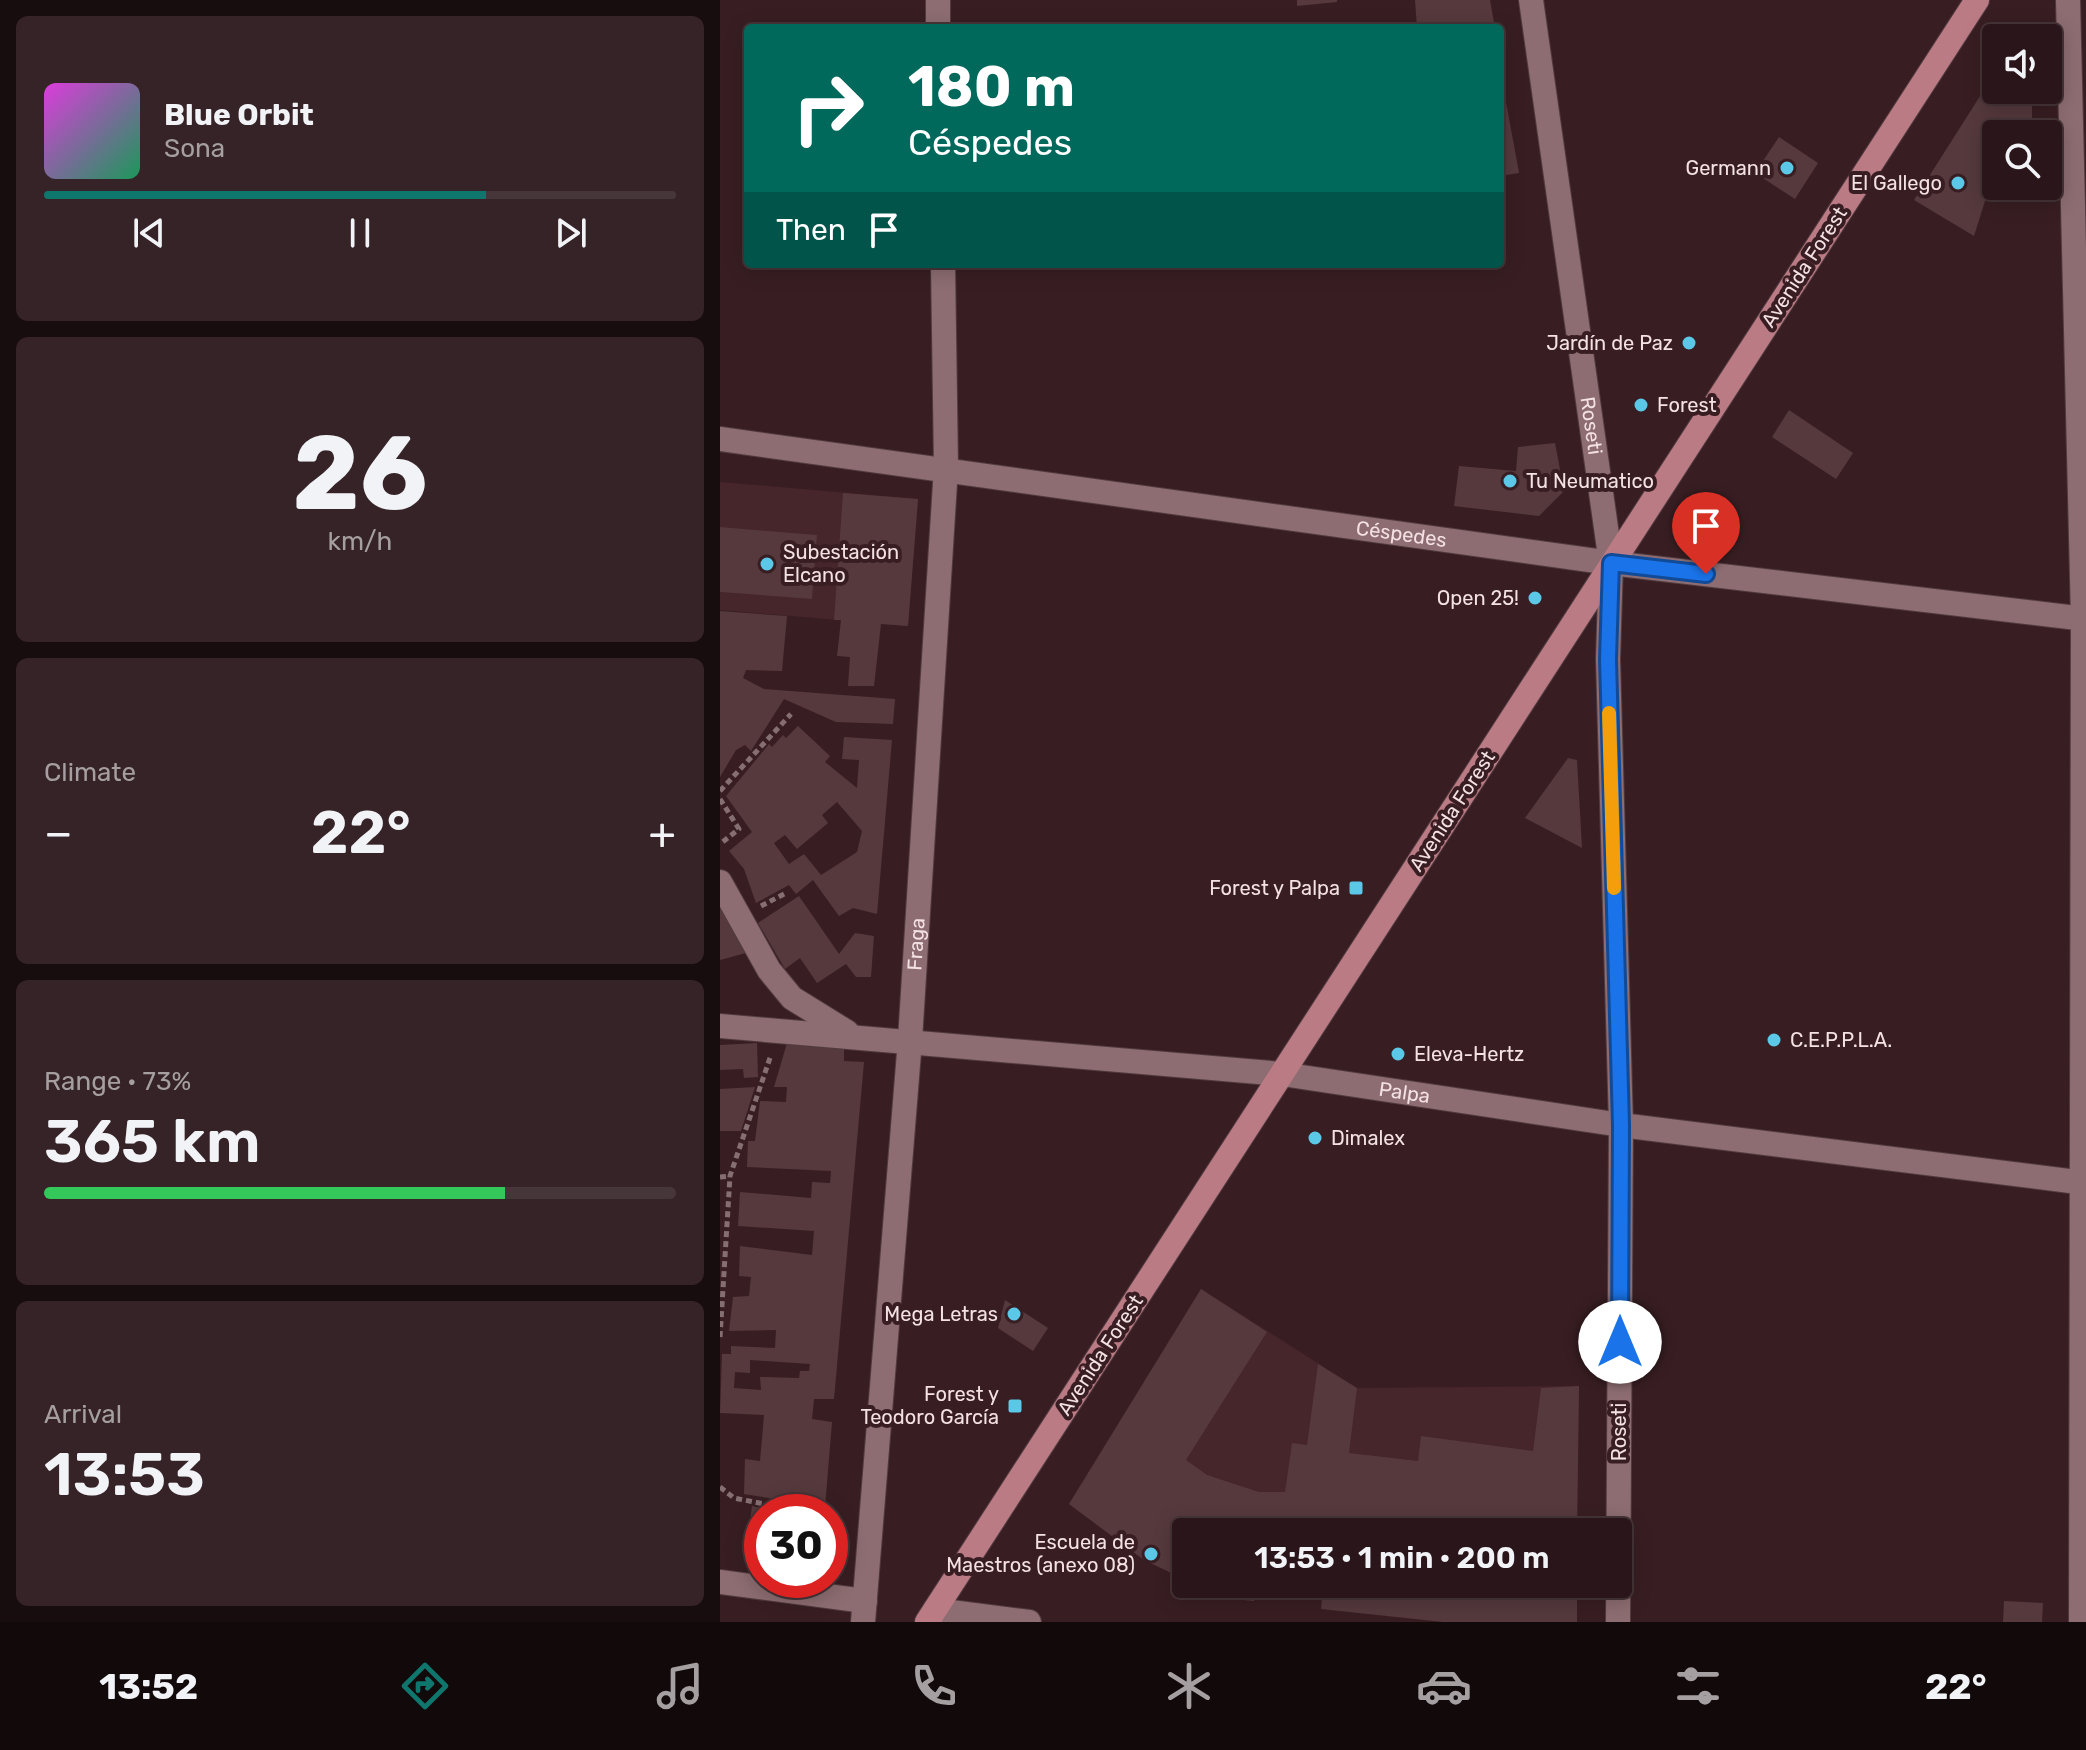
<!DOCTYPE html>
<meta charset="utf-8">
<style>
:root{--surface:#2a161a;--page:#362327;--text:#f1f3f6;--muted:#a59fa2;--line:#463539;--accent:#0f766e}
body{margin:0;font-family:Rubik,sans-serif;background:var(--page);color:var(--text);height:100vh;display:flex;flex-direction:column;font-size:30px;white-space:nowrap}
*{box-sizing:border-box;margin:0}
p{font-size:26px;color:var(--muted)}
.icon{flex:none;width:44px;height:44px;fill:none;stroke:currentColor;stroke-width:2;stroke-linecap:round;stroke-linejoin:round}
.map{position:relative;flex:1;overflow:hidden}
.drawer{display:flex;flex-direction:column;gap:16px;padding:16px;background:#170c0e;width:720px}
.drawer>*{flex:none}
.top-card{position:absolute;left:24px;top:24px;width:760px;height:244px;border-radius:8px;box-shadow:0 4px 20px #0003,0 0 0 2px var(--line);background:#00695c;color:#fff;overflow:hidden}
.tools{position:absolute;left:1262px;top:24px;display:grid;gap:16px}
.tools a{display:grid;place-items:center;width:80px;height:80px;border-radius:8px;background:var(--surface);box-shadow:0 4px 20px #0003,0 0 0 2px var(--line);font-size:40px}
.speed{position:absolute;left:24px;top:1494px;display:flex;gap:16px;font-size:40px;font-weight:700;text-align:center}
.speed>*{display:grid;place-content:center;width:104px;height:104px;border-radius:50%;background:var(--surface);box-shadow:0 4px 20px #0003,0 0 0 2px var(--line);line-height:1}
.speed .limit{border:12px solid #d22;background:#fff;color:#111}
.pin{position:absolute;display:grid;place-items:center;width:68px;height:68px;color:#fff;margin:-82px -34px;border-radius:50% 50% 50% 0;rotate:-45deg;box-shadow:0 0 8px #0007}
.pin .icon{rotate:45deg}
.me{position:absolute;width:88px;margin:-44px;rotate:0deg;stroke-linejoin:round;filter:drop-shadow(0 0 6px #0008)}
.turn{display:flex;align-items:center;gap:28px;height:168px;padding:0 32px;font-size:36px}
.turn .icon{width:104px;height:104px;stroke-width:2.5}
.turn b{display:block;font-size:56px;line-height:68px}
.then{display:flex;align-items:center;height:76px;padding:0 32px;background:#0003;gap:16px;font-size:30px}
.big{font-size:60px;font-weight:600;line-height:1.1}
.drawer .widget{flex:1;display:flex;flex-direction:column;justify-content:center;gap:12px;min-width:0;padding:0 28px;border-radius:12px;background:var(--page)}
.drawer .dial{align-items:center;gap:0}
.dial b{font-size:104px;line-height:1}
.song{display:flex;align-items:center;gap:24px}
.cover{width:96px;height:96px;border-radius:12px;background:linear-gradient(135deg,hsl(300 70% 55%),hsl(150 70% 35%))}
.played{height:8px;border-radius:4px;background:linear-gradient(90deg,var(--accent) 70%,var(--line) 70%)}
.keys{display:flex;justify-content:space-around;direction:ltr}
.heat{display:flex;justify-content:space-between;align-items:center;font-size:44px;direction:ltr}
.charge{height:12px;border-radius:6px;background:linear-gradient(90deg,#34c759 73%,var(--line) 0)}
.trip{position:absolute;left:452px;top:1518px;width:460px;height:80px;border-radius:8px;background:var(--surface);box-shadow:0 4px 20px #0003,0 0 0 2px var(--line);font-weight:600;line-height:80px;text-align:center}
.dock{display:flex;height:128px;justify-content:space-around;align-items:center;background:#11090a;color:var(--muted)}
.dock .icon{width:56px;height:56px}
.dock .on{color:var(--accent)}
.dock b{font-size:36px;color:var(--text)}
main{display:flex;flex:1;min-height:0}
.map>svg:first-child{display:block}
.built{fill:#46252b}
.building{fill:#55393d;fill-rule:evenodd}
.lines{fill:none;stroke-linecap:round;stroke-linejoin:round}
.minor-casing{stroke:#513b3f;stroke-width:26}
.major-casing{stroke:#513b3f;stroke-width:26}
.path{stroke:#866f72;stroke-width:5;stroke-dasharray:6 4;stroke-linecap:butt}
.minor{stroke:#8d6d71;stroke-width:24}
.major{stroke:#bb7b85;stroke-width:24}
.route-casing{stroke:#114b97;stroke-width:20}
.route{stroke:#1a73e8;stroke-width:14}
.slow{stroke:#f59e0b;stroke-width:14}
.poi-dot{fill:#5bc8e7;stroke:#381e22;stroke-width:3}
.labels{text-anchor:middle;stroke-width:8;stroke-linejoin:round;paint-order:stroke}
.poi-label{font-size:20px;fill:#f4e1e3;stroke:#381e22;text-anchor:end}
.street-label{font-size:20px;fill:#f4e1e3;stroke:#381e22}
</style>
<main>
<section class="drawer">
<div class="widget">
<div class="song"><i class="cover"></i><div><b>Blue Orbit</b><p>Sona</p></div></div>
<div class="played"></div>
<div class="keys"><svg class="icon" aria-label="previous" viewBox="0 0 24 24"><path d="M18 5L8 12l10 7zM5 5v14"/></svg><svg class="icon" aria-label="pause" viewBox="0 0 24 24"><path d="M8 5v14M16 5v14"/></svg><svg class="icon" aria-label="next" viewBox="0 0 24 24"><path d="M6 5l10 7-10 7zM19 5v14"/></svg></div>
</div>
<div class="widget dial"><b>26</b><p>km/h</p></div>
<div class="widget"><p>Climate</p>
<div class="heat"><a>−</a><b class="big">22°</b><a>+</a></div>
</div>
<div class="widget"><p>Range · 73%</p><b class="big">365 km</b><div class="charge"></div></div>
<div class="widget"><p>Arrival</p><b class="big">13:53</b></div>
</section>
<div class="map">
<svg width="1366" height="1622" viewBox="0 0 1366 1622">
<rect width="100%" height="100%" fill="#381e22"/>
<path class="built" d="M0 482 198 499 188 626 0 610Z
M481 1289 637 1388 859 1386 857 1532H466V1580L424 1560 349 1504Z"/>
<path class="building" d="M577 0H617V2L577 6Z
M695 0H770L775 28H697Z
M780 69 799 173 780 176Z
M1276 71V90H1312V134H1276V166L1254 236 1194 200Z
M1059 137 1098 163 1075 199 1035 173Z
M1069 410 1133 453 1116 479 1052 437Z
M835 443 844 491 819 516 734 506 739 466 796 471 798 447Z
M123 493 198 499 188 626 161 624 154 686H128L130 657 117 656 121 620H114Z
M0 527 97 535 92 599 0 592Z
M0 611 67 616 62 671 26 670 23 678 44 689 175 699 173 724 116 722 64 699 31 751 25 745 16 750 0 777Z
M78 726 110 756 105 762 137 788 139 760 122 759 124 737 172 740 157 914 133 908 119 916 93 880 76 894 69 885 36 903 24 869 9 851 32 832 6 796 49 744 52 747 63 735 66 738ZM117 802 142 831 137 852 101 875 84 854 69 864 54 843 65 835 77 849 108 823 102 815Z
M848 758 857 760 862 848 805 818Z
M0 887 26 953 0 960Z
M79 896 119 954 135 933 154 936 151 977H136L126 964 97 983 80 958 65 969 38 923Z
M124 1039V1061L144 1062 114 1399H94L92 1419 112 1422 105 1507 24 1494 25 1459 40 1461 44 1415 0 1413 2 1354H11V1346L55 1348 56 1330 9 1331 13 1297 29 1296 31 1277 19 1276 20 1246 92 1255 94 1231 18 1226 20 1192 91 1198 92 1182 110 1183 111 1171 27 1167 28 1141H35L40 1101 66 1102 67 1087H54L67 1043ZM30 1360 90 1364 89 1371H80L79 1378 40 1377 41 1390 14 1388 15 1372 30 1373Z
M37 1043 38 1077 24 1078 23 1069 0 1070V1045Z
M35 1087 21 1131H0V1089Z
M481 1289 547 1332 466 1460 487 1475 539 1492H565L572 1443 587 1445 598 1364 637 1388 629 1453 698 1461 701 1436 813 1451 821 1388 859 1386 857 1532H466V1580L424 1560 349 1504Z
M285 1300 328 1328 313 1351 278 1328Z
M32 1506 54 1511 42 1512V1544L27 1543Z
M473 1584H536L534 1601 502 1598Z
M603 1584H857V1622H723L601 1609Z
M1284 1601 1323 1603 1322 1622H1283Z"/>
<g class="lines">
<defs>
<g id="minor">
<path d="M218 0V28"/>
<path id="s1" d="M811 0 891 563 888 659 901 1125 898 1622"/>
<path d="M1348 0 1363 619 1361 1622"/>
<path id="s2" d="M0 439 891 563 1366 619"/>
<path d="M0 882 49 970 72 998 127 1032"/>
<path id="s3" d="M0 1026 562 1074 901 1125 1366 1183"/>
<path d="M0 1582 145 1601"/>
<path d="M215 1610 309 1622"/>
<path id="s4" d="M143 1622 190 1040 226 467 223 264"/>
</g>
<path id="major" d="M207 1622 1257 0"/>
</defs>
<use href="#minor" class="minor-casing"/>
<use href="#major" class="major-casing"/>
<path class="path" d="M0 791 71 714
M0 799 19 829 0 844
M41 906 66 893
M0 1177 10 1176
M0 1337 10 1176 51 1055
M0 1487 14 1498 85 1512
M110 1537 114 1542 126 1539"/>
<use href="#minor" class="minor"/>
<use href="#major" class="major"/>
</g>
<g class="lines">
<defs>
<path id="route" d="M900 1342 901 1125 888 659 891 563 986 574"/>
</defs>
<use href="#route" class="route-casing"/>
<use href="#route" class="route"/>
<path class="slow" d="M889 713 894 888"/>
</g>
<g class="poi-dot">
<circle cx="1067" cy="168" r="8"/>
<circle cx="1238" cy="183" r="8"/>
<circle cx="969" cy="343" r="8"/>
<circle cx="921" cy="405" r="8"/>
<circle cx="790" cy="481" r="8"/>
<circle cx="47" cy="564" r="8"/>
<circle cx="815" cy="598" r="8"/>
<rect x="628" y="880" width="16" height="16" rx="4"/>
<circle cx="1054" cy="1040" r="8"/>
<circle cx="678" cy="1054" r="8"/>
<circle cx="595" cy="1138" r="8"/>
<circle cx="294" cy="1314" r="8"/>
<rect x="287" y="1398" width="16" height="16" rx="4"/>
<circle cx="431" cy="1554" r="8"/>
</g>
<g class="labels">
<g class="poi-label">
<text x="1051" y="175">Germann</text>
<text x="1222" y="190">El Gallego</text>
<text x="953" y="350">Jardín de Paz</text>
<text x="937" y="412" text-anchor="start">Forest</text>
<text x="806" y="488" text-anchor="start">Tu Neumatico</text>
<text x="63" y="559" text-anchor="start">Subestación<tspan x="63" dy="23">Elcano</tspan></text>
<text x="799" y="605">Open 25!</text>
<text x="620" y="895">Forest y Palpa</text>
<text x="1070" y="1047" text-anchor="start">C.E.P.P.L.A.</text>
<text x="694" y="1061" text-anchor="start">Eleva-Hertz</text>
<text x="611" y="1145" text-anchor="start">Dimalex</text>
<text x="278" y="1321">Mega Letras</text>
<text x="279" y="1401">Forest y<tspan x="279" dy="23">Teodoro García</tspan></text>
<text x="415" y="1549">Escuela de<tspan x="415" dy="23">Maestros (anexo 08)</tspan></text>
</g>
<g class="street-label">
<text transform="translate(1084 267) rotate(-57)" y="7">Avenida Forest</text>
<text dy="7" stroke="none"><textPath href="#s1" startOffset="430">Roseti</textPath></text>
<text dy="7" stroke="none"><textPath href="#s2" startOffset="688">Céspedes</textPath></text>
<text transform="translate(732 811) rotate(-57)" y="7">Avenida Forest</text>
<text dy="7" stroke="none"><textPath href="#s4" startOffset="680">Fraga</textPath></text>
<text dy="7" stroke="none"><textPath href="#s3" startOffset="688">Palpa</textPath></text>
<text transform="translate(380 1355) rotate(-57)" y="7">Avenida Forest</text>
<text transform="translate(899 1432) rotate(-90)" y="7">Roseti</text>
</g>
</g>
</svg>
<div class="tools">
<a><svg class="icon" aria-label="sound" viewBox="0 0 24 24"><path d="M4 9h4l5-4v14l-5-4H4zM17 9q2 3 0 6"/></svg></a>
<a><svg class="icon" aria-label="search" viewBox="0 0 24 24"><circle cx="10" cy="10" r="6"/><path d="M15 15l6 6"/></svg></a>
</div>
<div class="speed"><div class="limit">30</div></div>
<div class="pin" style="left:986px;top:574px;background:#d93025"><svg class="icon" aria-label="arrive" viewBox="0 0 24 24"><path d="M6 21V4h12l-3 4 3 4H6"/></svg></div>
<svg class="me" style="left:900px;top:1342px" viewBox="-20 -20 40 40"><circle r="19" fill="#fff"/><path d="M0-13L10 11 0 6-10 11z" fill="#1a73e8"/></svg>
<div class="trip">13:53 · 1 min · 200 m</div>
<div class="top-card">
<div class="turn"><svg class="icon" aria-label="right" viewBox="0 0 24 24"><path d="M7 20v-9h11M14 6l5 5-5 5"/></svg><div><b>180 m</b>Céspedes</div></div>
<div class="then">Then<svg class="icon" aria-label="arrive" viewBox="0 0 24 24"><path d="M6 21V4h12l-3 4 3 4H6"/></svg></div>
</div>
</div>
</main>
<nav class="dock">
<b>13:52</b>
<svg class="icon on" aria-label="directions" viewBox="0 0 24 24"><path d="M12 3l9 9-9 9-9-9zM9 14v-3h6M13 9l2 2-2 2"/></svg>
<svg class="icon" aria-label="music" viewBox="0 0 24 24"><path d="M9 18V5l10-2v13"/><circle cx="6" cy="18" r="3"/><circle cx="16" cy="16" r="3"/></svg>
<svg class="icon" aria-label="phone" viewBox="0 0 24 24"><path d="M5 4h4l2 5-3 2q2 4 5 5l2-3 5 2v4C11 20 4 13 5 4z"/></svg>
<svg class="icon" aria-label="climate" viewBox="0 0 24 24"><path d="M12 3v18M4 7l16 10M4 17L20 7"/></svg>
<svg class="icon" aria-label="car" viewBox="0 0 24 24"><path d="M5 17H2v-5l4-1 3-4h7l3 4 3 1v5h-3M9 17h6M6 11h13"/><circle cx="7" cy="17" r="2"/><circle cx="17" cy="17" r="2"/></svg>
<svg class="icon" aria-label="filters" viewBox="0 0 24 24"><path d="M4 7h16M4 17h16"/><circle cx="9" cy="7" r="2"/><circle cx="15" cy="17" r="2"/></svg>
<b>22°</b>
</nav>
